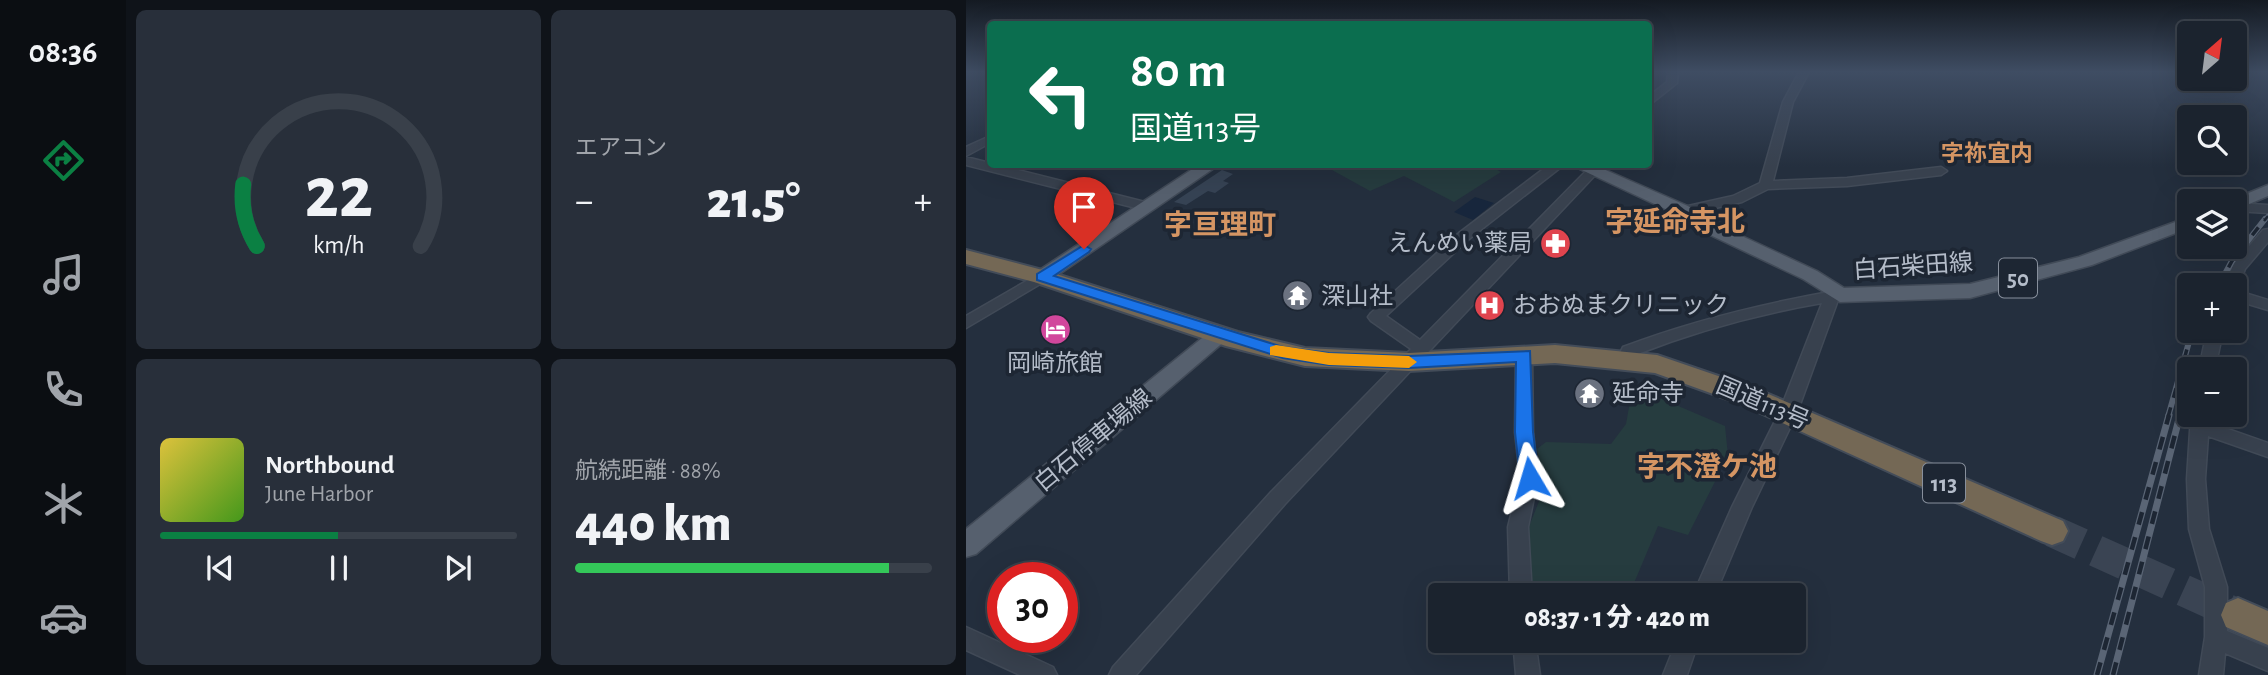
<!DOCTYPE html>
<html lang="ja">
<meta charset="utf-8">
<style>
:root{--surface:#1b232e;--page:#282f3a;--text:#f1f3f6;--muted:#a0a4aa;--line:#39404a;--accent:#0b8043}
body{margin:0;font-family:"Alegreya Sans","Noto Sans JP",sans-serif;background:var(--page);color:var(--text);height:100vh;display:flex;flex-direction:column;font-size:26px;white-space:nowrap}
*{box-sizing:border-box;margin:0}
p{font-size:23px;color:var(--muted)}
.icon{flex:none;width:38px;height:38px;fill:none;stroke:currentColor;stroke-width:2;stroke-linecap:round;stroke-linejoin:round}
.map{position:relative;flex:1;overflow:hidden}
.panel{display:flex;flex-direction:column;gap:10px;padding:10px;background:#0f1319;width:840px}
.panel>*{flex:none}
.guide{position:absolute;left:21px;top:21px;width:665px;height:147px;border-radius:7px;box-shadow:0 7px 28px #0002,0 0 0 2px var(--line);background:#0b6e4f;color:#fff;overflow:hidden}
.needle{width:46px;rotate:28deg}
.controls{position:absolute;left:1211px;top:21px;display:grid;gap:14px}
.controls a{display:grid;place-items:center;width:70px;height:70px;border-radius:7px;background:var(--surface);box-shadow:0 7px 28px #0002,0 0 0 2px var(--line);font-size:35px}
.speed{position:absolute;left:21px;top:562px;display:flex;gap:14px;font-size:35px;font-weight:700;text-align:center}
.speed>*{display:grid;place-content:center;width:91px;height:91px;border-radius:50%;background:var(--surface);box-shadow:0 7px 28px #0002,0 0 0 2px var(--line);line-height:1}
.speed .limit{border:10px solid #d22;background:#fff;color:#111}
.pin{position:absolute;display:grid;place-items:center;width:60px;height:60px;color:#fff;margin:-72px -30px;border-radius:50% 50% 50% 0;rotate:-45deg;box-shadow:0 0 7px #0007}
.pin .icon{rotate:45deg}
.me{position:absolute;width:77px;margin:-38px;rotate:353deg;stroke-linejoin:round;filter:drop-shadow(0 0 5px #0008)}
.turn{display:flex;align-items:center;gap:24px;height:147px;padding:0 28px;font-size:32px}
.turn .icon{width:91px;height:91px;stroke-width:2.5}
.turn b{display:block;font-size:49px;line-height:60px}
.big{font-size:52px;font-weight:800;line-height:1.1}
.panel .widget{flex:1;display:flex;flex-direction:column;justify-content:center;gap:10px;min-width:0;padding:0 24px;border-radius:10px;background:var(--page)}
.panel .dial{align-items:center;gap:0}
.dial svg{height:182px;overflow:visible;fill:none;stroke:var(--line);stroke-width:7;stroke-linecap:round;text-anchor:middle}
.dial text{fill:var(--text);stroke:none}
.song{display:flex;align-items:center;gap:21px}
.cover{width:84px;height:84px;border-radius:10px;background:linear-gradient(135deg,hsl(50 70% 55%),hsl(100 70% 35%))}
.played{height:7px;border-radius:4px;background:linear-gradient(90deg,var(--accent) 50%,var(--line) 50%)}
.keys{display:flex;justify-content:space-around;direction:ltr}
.heat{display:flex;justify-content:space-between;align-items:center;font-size:38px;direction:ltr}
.charge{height:10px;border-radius:5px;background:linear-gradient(90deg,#34c759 88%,var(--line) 0)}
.panel .tiles{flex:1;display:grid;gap:10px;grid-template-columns:repeat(2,1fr)}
.trip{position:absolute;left:462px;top:583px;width:378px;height:70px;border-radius:7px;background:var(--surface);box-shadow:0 7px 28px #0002,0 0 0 2px var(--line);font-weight:800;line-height:70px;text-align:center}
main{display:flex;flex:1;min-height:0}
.tabs{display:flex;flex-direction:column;width:126px;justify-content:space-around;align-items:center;background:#0b0e12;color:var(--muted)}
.tabs .icon{width:49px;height:49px}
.tabs .current{color:var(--accent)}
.tabs b{font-size:32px;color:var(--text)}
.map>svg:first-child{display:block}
.green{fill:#263c3f}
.water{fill:#17263c}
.building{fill:#364354}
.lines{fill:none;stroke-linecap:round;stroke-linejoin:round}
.highway-tunnel{stroke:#3a4453;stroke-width:32;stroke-dasharray:32 16;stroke-linecap:butt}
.minor-casing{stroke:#414a57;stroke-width:3}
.major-casing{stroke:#414a57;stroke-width:3}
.highway-casing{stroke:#434c59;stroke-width:4}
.minor{fill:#38414e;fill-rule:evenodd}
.major{fill:#56606e;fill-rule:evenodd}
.highway{fill:#746855;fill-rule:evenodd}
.rail-far2-casing{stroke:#5a6575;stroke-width:4.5}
.rail-far1-casing{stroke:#5a6575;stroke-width:6}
.rail-casing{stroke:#5a6575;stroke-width:7}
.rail-far2{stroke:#1d2633;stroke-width:2.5;stroke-dasharray:8;stroke-linecap:butt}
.rail-far1{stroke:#1d2633;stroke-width:3.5;stroke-dasharray:10;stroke-linecap:butt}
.rail{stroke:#1d2633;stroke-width:4.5;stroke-dasharray:13;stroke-linecap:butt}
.route{fill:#1a73e8;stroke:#114b97;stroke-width:2}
.slow{fill:#f59e0b}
.labels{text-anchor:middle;stroke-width:7;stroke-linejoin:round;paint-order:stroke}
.far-quarter-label{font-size:23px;font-weight:bold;fill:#d59563;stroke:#1d2633}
.shield{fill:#1d2633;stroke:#878f9c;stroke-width:2}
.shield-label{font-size:23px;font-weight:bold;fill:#b4bcc9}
.poi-label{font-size:24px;fill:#b4bcc9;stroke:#1d2633;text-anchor:start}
.street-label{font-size:24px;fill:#b4bcc9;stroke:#1d2633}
.quarter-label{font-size:28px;font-weight:bold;fill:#d59563;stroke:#1d2633}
</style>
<main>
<nav class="tabs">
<b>08:36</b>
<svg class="icon current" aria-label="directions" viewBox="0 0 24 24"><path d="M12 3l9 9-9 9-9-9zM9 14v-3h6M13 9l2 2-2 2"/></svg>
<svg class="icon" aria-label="music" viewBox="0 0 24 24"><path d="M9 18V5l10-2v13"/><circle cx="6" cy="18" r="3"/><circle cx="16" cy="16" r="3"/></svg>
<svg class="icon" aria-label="phone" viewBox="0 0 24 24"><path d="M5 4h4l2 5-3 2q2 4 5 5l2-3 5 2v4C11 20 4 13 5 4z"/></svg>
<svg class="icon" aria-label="climate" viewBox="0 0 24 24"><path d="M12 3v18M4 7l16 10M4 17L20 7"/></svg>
<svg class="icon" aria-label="car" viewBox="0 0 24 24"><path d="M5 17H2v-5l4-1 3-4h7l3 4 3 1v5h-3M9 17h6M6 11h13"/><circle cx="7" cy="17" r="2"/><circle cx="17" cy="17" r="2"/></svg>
</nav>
<section class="panel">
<div class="tiles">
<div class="widget dial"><svg viewBox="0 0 100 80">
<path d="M14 69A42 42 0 1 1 86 69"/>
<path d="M14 69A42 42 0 0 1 8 42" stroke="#0b8043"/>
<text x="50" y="56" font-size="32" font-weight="700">22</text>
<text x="50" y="72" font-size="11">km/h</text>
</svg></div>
<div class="widget"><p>エアコン</p>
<div class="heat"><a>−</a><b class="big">21.5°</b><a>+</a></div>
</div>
<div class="widget">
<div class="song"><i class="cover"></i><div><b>Northbound</b><p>June Harbor</p></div></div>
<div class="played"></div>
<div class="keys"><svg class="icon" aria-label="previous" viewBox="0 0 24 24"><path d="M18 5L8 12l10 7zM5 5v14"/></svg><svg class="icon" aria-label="pause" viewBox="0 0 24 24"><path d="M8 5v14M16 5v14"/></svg><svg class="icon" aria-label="next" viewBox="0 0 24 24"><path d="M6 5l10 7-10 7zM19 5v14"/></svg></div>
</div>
<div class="widget"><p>航続距離 · 88%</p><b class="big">440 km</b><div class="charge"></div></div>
</div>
</section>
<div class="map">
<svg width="1302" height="675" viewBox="0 0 1302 675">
<rect width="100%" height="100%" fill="#242f3e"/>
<path class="green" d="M371 164H520L535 172 488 202 438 176 404 191 366 170Z
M661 384 759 426 762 456 722 535 692 526 663 595H562V529L578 489 571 449 580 442 645 444 660 424 665 396 658 389Z"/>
<path class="water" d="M509 197 528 203 507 220 488 212Z"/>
<path class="building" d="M256 170 267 174 257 181 263 183 249 193 242 191 220 205 208 202Z"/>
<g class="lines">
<path class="highway-tunnel" d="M1086 531 1270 614"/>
<defs>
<path id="minor" d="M702 72H712L711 83 682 106V97L701 82Z
M833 72H843L827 102 807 181 881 178 975 167 981 171 975 175 881 186 802 189 776 202 718 215 713 214V208L767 196 794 183 817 102Z
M24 136V143L0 156V147Z
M0 157 187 204 188 207 182 211 0 165Z
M584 164H599L503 239 420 316 454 340 623 168H631L633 171 319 504 170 675H143L147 667 305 492 445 349 405 321 402 317 405 313 493 233Z
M1269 203 1302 205V213L1269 211Z
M1302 229V242L1279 269 1272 288 1269 289V285H1260L1267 265 1297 230Z
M76 272 83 277 81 280 0 328V316Z
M874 290 881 295 872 300 831 413 786 507 749 595H727L766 507 813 413 856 303C792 314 730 331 669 355L665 363H653L651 359 657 347C728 320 800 303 874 290Z
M1269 290 1302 300V310L1269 300Z
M1241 331H1257L1249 369H1233Z
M558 349 566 355 567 432 572 478 562 527 566 595H544L542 527 554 478 549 432 550 355Z
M1225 415H1243L1242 422 1302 443V457L1242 436 1239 479 1243 529 1261 587V631L1302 648V671L1259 653 1257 675H1233L1239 637V587L1223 529 1221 479Z
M0 627 87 667 91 675H54L0 650Z
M547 640H569L574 675H550Z
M711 640H733L721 675H697Z"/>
<path id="major" d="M234 164H254L83 281H69L66 277 69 273Z
M603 164H626L724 207 750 224 851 271 878 288 1004 284 1113 257 1223 217V228L1126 265 1004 298 874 302 837 279 738 232 712 215Z
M1302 185V196L1269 210V201H1263Z
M253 328 260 330 263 335 260 340 10 554 0 557V529L246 330Z"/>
<path id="highway" d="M0 250 84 272 272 332 339 348 443 353 589 345 691 355 793 390 1097 521 1102 531 1097 541 1086 545 1075 541 775 404 689 373 589 363 443 371 339 366 260 346 68 282 0 264Z
M1272 598 1302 611V645L1260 627 1255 615 1260 603Z"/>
</defs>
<use href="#minor" class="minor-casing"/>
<use href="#major" class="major-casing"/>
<use href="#highway" class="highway-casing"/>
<use href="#minor" class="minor"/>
<use href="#major" class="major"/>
<use href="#highway" class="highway"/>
<defs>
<path id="rail-far2" d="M1298 221 1302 216"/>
<path id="rail-far1" d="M1253 285 1266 261 1299 219
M1202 417 1226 331
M1213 417 1223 380"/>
<path id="rail" d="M1131 675 1203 415
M1147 675 1214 415"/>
</defs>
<use href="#rail-far2" class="rail-far2-casing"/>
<use href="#rail-far1" class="rail-far1-casing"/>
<use href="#rail" class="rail-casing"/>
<use href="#rail-far2" class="rail-far2"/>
<use href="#rail-far1" class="rail-far1"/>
<use href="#rail" class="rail"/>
</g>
<linearGradient id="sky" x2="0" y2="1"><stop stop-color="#141a22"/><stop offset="0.43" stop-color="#3f4d63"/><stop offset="1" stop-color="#3f4d63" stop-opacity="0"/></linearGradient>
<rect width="1302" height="167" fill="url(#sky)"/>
<path class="route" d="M118 245 125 249 123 252 88 276 317 347 363 353 443 356 564 351 567 432 573 478 570 484H557L554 478 549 432 550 362 443 368 363 365 317 358 71 280V274Z"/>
<path class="slow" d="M310 345 363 353 443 356 451 362 443 368 363 365 304 355V347Z"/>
<defs>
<symbol id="pharmacy-disc" viewBox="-11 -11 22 22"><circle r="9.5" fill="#e0444e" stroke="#1d2633"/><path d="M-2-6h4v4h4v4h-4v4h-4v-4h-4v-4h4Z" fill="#fff"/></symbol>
<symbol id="temple-disc" viewBox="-11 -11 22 22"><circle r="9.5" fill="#6b7280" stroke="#1d2633"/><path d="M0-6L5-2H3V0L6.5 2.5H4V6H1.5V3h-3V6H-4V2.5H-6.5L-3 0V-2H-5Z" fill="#fff"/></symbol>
<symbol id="hospital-disc" viewBox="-11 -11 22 22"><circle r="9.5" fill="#e0444e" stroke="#1d2633"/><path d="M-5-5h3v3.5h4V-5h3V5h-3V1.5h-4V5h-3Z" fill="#fff"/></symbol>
<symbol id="hotel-disc" viewBox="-11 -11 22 22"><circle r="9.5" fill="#d1479c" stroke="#1d2633"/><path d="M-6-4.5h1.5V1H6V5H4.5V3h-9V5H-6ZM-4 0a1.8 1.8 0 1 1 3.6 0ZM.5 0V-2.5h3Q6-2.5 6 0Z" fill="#fff"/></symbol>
</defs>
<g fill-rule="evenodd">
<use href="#pharmacy-disc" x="572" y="226" width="35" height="35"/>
<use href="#temple-disc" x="314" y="278" width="35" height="35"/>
<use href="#hospital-disc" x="506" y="288" width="35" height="35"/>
<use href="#hotel-disc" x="72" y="312" width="35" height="35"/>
<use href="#temple-disc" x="606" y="376" width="35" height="35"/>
</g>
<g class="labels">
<g class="far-quarter-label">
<text x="1021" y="161">字祢宜内</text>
</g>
<g class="shield">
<rect x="1033" y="258.5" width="38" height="39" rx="5"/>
<rect x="957" y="463.5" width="42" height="39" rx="5"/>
</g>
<g class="shield-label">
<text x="1052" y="286">50</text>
<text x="978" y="491">113</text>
</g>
<g class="poi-label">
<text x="566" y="251" text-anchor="end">えんめい薬局</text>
<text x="355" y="304">深山社</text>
<text x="547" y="313">おおぬまクリニック</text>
<text x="89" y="371" text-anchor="middle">岡崎旅館</text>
<text x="646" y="401">延命寺</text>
</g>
<g class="street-label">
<text transform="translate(947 266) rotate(-4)" y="8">白石柴田線</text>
<text transform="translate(797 403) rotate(23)" y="8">国道113号</text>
<text transform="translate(127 440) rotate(-40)" y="8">白石停車場線</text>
</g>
<g class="quarter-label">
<text x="709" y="231">字延命寺北</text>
<text x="254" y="234">字亘理町</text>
<text x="741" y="476">字不澄ケ池</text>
</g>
</g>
</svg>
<div class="controls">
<a><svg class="needle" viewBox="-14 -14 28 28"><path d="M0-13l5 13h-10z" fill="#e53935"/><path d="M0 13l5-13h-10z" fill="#a0a4aa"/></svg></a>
<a><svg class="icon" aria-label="search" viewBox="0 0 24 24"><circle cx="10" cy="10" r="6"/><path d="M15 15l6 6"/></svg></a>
<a><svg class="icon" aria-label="layers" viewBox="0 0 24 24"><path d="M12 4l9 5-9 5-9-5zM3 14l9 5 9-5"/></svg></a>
<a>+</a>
<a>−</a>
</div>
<div class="speed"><div class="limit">30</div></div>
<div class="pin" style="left:118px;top:249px;background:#d93025"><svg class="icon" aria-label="arrive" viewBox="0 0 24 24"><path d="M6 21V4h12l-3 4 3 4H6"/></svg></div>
<svg class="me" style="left:564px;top:478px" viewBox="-20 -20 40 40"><path d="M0-17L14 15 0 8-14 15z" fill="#1a73e8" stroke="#fff" stroke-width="4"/></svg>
<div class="trip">08:37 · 1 分 · 420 m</div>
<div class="guide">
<div class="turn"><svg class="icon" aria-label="left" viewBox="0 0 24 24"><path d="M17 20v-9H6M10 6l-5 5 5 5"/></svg><div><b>80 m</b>国道113号</div></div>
</div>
</div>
</main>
